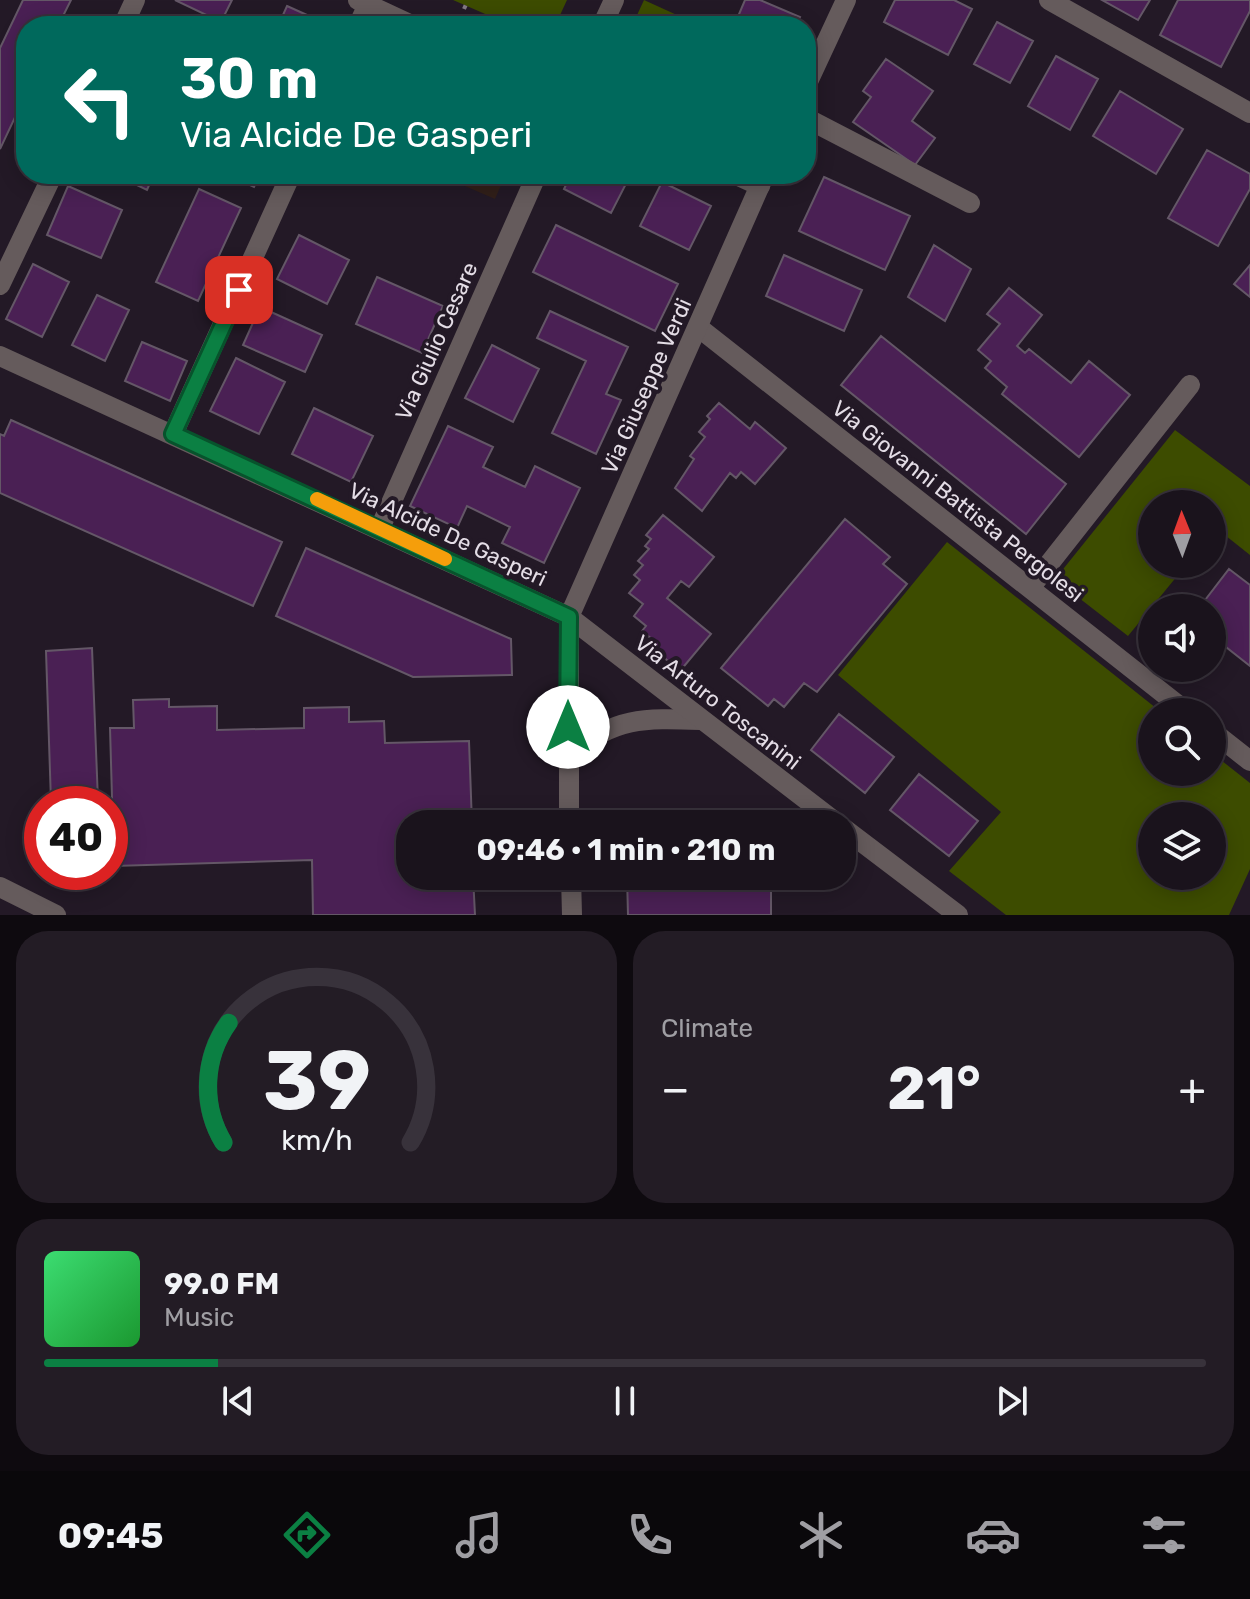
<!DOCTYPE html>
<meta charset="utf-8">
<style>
:root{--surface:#1a131c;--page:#231c25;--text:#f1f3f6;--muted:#9f9ea3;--line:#38323b;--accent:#0b8043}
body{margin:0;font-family:Rubik,sans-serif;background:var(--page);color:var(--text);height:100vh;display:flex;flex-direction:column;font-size:30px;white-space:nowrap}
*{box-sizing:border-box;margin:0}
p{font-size:26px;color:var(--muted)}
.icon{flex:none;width:44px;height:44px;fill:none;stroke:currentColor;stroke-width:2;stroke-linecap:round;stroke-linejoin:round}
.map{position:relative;height:915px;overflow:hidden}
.sheet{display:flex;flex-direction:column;gap:16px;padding:16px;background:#0e0a0f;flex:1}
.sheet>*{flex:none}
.hud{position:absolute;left:16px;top:16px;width:800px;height:168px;border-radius:32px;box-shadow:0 4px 20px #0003,0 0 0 2px var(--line);background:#00695c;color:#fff;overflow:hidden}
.needle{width:52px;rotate:359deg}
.buttons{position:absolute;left:1138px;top:490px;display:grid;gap:16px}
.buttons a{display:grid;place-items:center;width:88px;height:88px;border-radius:50%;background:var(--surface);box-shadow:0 4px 20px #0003,0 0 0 2px var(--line);font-size:40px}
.speed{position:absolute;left:24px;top:786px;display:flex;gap:16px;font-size:40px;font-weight:700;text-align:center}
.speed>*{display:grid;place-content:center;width:104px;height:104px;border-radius:50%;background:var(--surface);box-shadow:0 4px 20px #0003,0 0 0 2px var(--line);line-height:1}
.speed .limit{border:12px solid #d22;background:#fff;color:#111}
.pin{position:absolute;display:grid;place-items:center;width:68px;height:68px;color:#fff;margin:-34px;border-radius:16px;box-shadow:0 4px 12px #0006}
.me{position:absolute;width:88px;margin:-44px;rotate:0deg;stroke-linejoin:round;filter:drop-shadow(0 0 6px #0008)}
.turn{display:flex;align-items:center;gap:28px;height:168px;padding:0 32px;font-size:36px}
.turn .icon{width:104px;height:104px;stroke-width:2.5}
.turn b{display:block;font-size:56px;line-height:68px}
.big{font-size:60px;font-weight:700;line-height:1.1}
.sheet .tile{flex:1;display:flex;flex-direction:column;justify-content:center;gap:12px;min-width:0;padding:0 28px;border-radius:32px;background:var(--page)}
.sheet .dial{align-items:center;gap:0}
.dial svg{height:208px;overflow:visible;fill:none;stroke:var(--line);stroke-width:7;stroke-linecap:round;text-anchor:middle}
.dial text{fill:var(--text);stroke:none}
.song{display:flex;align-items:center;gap:24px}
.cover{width:96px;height:96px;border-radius:12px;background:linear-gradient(135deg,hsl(140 70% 55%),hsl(130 70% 35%))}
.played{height:8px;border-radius:4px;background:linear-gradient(90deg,var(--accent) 15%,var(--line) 15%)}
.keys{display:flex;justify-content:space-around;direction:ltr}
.heat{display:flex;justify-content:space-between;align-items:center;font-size:44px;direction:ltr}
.sheet .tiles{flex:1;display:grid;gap:16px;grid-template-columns:1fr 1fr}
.tile:last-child{grid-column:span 2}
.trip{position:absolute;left:396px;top:810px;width:460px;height:80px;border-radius:32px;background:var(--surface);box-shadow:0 4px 20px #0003,0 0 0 2px var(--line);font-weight:700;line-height:80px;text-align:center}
.tabs{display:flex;height:128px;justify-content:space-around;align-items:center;background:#0a080b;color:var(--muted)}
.tabs .icon{width:56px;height:56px}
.tabs .on{color:var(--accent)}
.tabs b{font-size:36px;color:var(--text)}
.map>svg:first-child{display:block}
.education{fill:#311f19}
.green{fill:#3d4c00;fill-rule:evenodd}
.building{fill:#4a2054;stroke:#645767;stroke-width:2}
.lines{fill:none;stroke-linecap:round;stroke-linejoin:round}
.path{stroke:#837a85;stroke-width:4;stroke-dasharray:4 6;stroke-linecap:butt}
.minor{stroke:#655b5c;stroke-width:20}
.tertiary{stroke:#655b5c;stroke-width:20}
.route-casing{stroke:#07532c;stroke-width:20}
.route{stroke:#0b8043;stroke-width:14}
.slow{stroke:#f59e0b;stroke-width:14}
.labels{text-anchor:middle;stroke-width:8;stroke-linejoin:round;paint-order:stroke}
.street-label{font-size:22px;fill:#e4dde6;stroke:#231926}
</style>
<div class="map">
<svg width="1250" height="915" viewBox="0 0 1250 915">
<rect width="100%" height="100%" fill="#231926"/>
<path class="education" d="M437 174H506L495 199Z"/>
<path class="green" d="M453 0H567L555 26H513Z
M644 0 701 26H632Z
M1175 430 1250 486V555L1216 528 1212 533V504H1152V564H1187L1128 636 1061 584 1060 573Z
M947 542 1161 712H1152V772H1212V753L1250 783V869L1229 915H1006L949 871 1001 812 838 675ZM1212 816V876H1152V816Z"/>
<path class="building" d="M23 0H71L58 26H26V94L0 149V48Z
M175 0H232L221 22Z
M745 0H760L800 17 796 26H734Z
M895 0H954L972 9 948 55 884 22Z
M1102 0H1150L1138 20Z
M1178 0H1250V11L1221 67 1160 35Z
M287 6 327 24V26H278Z
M148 16 170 26H143Z
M997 22 1033 41 1010 83 974 64Z
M1056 56 1098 79 1070 130 1028 106Z
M886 59 933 91 912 121 935 138 915 165 853 122 871 97 863 91Z
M1120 91 1183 129 1156 174 1093 136Z
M1207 150 1250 174V189L1218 246 1168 218Z
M114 174H154L147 190Z
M226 174H260L254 187Z
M571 174H631L611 213 564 189Z
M824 177 910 216 885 270 799 231Z
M662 182 711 206 689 250 640 226Z
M68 186 122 210 101 258 47 235Z
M199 189 241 208 198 301 156 282Z
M556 225 678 284 655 331 533 272Z
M299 235 349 260 327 304 277 279Z
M934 245 971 269 945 321 908 297Z
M784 255 862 290 844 331 766 296Z
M33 264 69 282 42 337 6 319Z
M1250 265V297L1234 284Z
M377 277 443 306 422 353 356 324Z
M1009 288 1042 315 1017 346 1025 353 1029 349 1071 383 1089 361 1130 395 1079 457 1002 394 1007 387 985 368 991 361 978 350 1000 324 987 314Z
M97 295 129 310 105 361 72 345Z
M260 307 322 335 305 372 243 345Z
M550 311 628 347 606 394 621 400 596 454 552 433 586 361 537 338Z
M881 336 1066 484 1026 534 841 385Z
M142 342 187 361 170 401 125 381Z
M492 345 539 369 513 422 465 398Z
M236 358 285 382 259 434 210 411Z
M719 403 750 429 755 422 786 448 755 484 741 472 736 478 730 473 702 511 675 488 694 459 690 456 705 437 699 432 710 419 707 416Z
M314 408 373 436 351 482 292 454Z
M11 420 282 542 253 606 0 493V434L4 436Z
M448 426 493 447 483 467 525 487 535 466 580 488 544 563 502 543 510 527 467 506 457 528 410 506Z
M663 515 714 557 689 587 681 581 667 598 711 634 680 671 649 645 653 640 642 631 646 626 634 616 643 604 629 593 640 580 634 575 643 565 638 561 649 549 645 546 651 539 646 535Z
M845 519 890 557 883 564 907 584 817 692 804 683 784 707 774 699 768 706 721 668Z
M306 548 511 639 512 675 413 677 276 616Z
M1229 569 1250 585V666L1217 640 1212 647V608H1199Z
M92 648 98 801 51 802 46 651Z
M169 699V707L217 706V730L304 728V708L349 707V722L384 721 385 743 469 741 472 824H410V876H473L475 915H313L312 860 114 866 110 728H134L133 700Z
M839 714 894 757 865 793 811 750Z
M919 774 978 821 949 856 890 810Z
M627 876H771V915H628Z"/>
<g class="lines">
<path class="path" d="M464 9 468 0"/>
<path class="minor" d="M358 0 414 26
M1049 0 1250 113
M123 26 135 0
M358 26 370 0
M602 26 614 0
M806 118 970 203
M734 174 760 186
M0 285 53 174
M698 327 1187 712
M173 434 291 174
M380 528 537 174
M1030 588 1190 385
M1212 731 1250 761
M568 755C615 717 643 718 701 720
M0 887 56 915"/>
<path class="tertiary" d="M806 86 846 0
M0 356 569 617 838 824
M569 824V617L765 174
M842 827 958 915
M571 876 572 915"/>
</g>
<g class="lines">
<defs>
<path id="route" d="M239 290 173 434 569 617 568 727"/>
</defs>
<use href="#route" class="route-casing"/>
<use href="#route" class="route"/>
<path class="slow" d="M317 499 445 559"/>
</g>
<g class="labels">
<g class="street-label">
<text transform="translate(436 341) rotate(-66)" y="8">Via Giulio Cesare</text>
<text transform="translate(646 386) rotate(-66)" y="8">Via Giuseppe Verdi</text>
<text transform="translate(958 501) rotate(38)" y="8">Via Giovanni Battista Pergolesi</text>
<text transform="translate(448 534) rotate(25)" y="8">Via Alcide De Gasperi</text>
<text transform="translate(718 702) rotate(38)" y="8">Via Arturo Toscanini</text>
</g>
</g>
</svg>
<div class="buttons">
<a><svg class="needle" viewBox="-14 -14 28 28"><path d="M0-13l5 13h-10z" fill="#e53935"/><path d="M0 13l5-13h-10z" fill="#9f9ea3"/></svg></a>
<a><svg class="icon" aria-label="sound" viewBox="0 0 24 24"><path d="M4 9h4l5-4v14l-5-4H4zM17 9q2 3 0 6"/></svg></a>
<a><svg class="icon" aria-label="search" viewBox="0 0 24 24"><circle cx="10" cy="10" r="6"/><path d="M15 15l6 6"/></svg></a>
<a><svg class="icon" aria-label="layers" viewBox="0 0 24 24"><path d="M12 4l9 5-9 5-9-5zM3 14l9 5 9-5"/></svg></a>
</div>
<div class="speed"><div class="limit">40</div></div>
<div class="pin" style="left:239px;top:290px;background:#d93025"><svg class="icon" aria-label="arrive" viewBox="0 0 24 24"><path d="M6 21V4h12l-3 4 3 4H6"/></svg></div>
<svg class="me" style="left:568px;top:727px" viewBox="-20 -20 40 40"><circle r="19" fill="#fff"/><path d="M0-13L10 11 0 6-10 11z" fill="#0b8043"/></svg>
<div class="trip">09:46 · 1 min · 210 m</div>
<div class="hud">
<div class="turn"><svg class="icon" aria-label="left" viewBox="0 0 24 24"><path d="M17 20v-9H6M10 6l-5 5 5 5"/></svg><div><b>30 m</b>Via Alcide De Gasperi</div></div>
</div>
</div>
<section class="sheet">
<div class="tiles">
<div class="tile dial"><svg viewBox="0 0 100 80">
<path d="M14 69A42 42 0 1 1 86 69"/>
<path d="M14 69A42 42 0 0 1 16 23" stroke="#0b8043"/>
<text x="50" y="56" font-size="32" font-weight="700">39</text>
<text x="50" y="72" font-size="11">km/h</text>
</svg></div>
<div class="tile"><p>Climate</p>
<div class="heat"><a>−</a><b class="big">21°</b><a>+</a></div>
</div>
<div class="tile">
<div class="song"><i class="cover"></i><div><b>99.0 FM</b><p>Music</p></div></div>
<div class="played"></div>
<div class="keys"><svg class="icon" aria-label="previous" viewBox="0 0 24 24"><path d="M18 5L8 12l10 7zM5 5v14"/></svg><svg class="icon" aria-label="pause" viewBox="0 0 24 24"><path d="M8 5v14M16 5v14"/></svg><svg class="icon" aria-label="next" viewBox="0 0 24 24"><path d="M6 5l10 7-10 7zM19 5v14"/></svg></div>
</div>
</div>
</section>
<nav class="tabs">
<b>09:45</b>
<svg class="icon on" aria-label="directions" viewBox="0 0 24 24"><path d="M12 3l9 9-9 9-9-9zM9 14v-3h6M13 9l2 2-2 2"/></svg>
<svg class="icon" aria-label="music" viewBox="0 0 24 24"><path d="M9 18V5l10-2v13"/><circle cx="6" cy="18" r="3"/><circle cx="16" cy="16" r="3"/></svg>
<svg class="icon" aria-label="phone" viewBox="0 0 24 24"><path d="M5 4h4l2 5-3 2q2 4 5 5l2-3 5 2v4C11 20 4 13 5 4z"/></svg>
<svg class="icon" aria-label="climate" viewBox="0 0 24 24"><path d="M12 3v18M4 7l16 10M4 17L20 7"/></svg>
<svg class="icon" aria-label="car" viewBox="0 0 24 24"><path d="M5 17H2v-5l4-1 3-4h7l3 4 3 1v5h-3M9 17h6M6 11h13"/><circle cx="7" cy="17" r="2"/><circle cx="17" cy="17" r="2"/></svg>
<svg class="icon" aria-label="filters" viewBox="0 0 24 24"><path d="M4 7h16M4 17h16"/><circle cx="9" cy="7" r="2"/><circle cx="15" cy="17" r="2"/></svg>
</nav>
